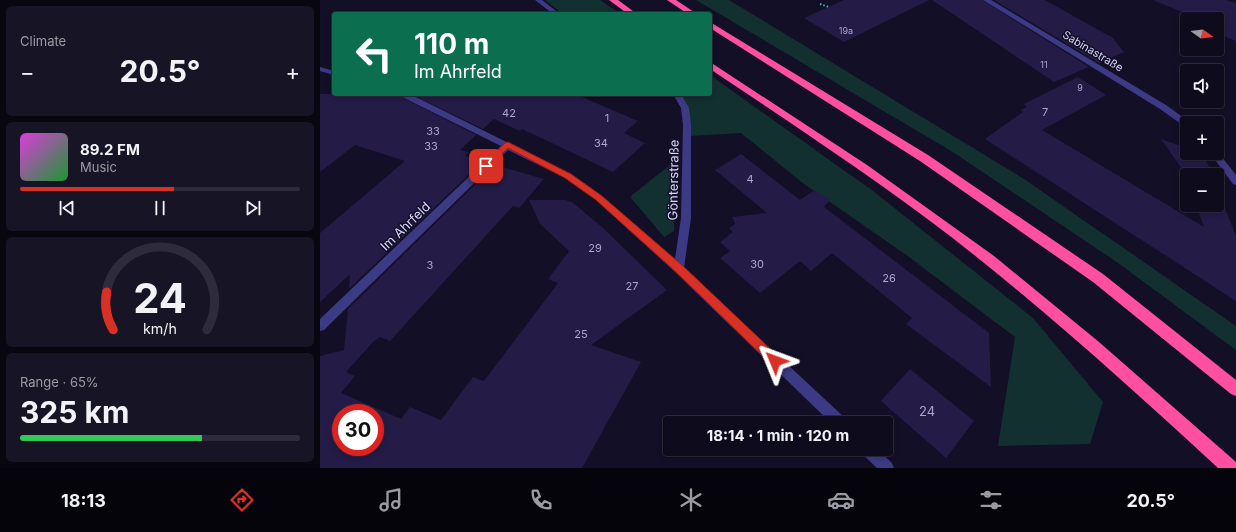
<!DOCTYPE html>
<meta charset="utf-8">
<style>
:root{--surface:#0e0b1c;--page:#171425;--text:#f1f3f6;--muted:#9b9ba3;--line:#2e2b3b;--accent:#d93025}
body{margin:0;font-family:Inter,sans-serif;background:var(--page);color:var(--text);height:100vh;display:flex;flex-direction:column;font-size:15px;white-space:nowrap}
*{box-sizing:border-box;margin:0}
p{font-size:13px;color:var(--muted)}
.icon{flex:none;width:22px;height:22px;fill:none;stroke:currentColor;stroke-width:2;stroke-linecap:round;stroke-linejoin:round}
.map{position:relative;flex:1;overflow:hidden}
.side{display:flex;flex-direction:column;gap:6px;padding:6px;background:#08060f;width:320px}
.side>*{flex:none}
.banner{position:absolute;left:12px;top:12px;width:380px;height:84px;border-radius:4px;box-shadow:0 2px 6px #0003,0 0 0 1px var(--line);background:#0b6e4f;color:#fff;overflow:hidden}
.needle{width:26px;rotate:104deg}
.buttons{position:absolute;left:860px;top:12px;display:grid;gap:8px}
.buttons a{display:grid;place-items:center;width:44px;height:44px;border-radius:4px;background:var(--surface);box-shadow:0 2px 6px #0003,0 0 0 1px var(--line);font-size:20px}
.speed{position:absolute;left:12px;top:404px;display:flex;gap:8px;font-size:20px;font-weight:700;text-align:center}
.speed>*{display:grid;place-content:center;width:52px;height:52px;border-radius:50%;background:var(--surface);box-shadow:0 2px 6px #0003,0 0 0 1px var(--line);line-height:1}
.speed .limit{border:6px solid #d22;background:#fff;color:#111}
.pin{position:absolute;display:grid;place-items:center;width:34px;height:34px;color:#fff;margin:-17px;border-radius:8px;box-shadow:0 2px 6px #0006}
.me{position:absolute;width:44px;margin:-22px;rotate:314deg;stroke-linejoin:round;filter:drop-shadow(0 0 3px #0008)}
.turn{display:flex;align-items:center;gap:14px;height:84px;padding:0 16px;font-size:18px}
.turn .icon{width:52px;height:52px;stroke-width:2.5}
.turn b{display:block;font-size:28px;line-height:34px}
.big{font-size:30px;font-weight:700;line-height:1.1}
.side .widget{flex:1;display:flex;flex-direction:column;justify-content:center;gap:6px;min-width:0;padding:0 14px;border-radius:6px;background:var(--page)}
.side .dial{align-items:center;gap:0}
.dial svg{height:104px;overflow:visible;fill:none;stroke:var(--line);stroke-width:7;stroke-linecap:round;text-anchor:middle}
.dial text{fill:var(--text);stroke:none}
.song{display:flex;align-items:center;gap:12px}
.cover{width:48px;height:48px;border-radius:6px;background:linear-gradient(135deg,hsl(300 70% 55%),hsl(130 70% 35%))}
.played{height:4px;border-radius:2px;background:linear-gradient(90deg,var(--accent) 55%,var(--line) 55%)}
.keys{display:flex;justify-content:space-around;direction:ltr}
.heat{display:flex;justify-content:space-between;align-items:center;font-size:22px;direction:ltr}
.charge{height:6px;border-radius:3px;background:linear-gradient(90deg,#34c759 65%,var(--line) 0)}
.trip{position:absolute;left:343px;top:416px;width:230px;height:40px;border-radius:4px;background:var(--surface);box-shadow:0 2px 6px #0003,0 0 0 1px var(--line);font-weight:700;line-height:40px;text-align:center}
.menu{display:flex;height:64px;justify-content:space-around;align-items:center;background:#06040b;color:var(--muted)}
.menu .icon{width:28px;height:28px}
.menu .active{color:var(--accent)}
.menu b{font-size:18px;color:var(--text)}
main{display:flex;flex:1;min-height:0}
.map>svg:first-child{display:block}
.green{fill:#12302f}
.building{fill:#241b47;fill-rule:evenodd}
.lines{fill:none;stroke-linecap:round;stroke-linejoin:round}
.path{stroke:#2fb8b0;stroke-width:2;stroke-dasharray:1.5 2;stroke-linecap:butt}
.minor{fill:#3d3a85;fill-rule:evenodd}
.highway{fill:#ff4fa3;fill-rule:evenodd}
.route{fill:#d93025;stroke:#8d1f18}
.labels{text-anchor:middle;stroke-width:3;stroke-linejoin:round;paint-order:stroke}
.far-number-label{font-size:9px;fill:#aca6d1}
.far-street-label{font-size:11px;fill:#d9d4ff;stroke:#130f26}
.number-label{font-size:11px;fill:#aca6d1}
.street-label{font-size:13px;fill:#d9d4ff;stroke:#130f26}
.near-number-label{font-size:13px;fill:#aca6d1}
</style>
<main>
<section class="side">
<div class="widget"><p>Climate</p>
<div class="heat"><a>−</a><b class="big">20.5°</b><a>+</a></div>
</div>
<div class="widget">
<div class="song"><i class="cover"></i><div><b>89.2 FM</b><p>Music</p></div></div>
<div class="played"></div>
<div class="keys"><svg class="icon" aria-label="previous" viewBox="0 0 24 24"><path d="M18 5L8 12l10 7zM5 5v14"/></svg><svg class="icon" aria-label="pause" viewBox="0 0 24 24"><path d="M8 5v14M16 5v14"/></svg><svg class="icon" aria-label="next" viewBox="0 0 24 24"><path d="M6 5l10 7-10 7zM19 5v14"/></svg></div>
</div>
<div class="widget dial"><svg viewBox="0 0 100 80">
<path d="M14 69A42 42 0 1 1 86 69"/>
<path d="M14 69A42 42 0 0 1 9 40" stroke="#d93025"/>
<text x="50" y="56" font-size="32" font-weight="700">24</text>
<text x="50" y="72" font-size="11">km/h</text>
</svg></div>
<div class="widget"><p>Range · 65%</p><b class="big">325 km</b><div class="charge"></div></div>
</section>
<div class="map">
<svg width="916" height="468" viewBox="0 0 916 468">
<rect width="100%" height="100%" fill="#130f26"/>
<path class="green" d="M225 0H280L301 14H243Z
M376 0H409L704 179 916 326V350L798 263 636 154Z
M390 75 553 191 713 318 783 402 770 444 678 446 695 337 585 254 484 184 421 133 370 136 358 94H390Z
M354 162 357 163 354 231 344 237 311 198 312 195Z"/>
<path class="building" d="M524 0H609L524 42 484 18Z
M612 0H662L769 67 734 82Z
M674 0H725L793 38 804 52 779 63Z
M835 0H906L916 3V41L897 33V19H880L835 1Z
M758 77 786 95 722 130 884 227 876 205H897V188L916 236V301L665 139 703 112 700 110 707 107 704 104Z
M0 94H75L156 135 140 150 149 152 145 156 163 161 29 289 30 274 0 302V233L85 161 35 145 0 172Z
M91 94H255L318 121 304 133 325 143 293 172 202 129 200 131 174 119 163 129Z
M841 139 867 148V153L884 154 892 175H867V181L864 172Z
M421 154 480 200 495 190 510 200 504 207 669 333 671 387 586 324 592 318 512 253 491 271 480 261 440 293 400 258 410 251 400 242 413 232 409 228 415 224 412 217 447 213 395 170Z
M175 165 224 179 199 208 193 206 70 341 60 337 53 342 26 372 35 376 21 393 81 419 90 407 121 420 153 377 164 381 238 283 228 279 249 251 220 224 209 200H245L252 202 282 227 347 290 271 345 321 362 262 468H0V356L24 350 28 309ZM21 413H55V447H21Z
M590 369 654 421 626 458 561 401Z"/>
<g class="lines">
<path class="path" d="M500 4 509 7"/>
<path class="minor" d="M215 0H222L240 14H233Z
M663 0H671L846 105 871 123H867V127L864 126 840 109Z
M0 67 14 71V75L0 71Z
M76 94H87L98 98 251 174 282 196 355 259 361 218 363 125 361 108 353 94H361L369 108 371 125V218L364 268 525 418 526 423H511L355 272 276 200 245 178 188 150 4 330 0 331V319L181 146Z
M897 151 916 175V185L913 184 890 153H897Z
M540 449H557L572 463 574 468H557L542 454Z"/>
<path class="highway" d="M289 0H298L317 14H308Z
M347 0H356L377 14H368Z
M390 22 608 155 783 274 916 380V396L911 394 773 282 600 161 390 28Z
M390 62 547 165 674 256 779 342 916 462V468H898C811 388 724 309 630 236 553 177 471 123 390 69Z"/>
</g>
<path class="route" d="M188 142 251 174 282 196 363 266 459 357 461 361 459 364 455 366 451 364 356 272 276 200 245 178 188 148 168 168H163V164L185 143Z"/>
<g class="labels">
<g class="far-number-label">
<text x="526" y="34">19a</text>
<text x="724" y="68">11</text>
<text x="760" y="91">9</text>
</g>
<g class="far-street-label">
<text transform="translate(773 51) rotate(31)" y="4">Sabinastraße</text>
</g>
<g class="number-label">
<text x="725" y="116">7</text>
<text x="189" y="117">42</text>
<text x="287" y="122">1</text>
<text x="113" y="135">33</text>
<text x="281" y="147">34</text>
<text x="111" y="150">33</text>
<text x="430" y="183">4</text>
<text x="275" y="252">29</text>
<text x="437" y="268">30</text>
<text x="110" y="269">3</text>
<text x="569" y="282">26</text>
<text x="312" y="290">27</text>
<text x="261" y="338">25</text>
</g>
<g class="street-label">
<text transform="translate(353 180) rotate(-89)" y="5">Gönterstraße</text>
<text transform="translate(85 226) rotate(-44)" y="5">Im Ahrfeld</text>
</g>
<g class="near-number-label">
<text x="607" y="416">24</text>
</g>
</g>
</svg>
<div class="buttons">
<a><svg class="needle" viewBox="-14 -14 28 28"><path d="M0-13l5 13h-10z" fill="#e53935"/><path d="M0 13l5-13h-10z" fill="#9b9ba3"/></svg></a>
<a><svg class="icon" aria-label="sound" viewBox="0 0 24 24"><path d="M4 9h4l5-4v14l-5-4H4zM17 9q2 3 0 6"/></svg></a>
<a>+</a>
<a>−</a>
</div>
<div class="speed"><div class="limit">30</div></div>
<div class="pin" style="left:166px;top:166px;background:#d93025"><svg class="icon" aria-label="arrive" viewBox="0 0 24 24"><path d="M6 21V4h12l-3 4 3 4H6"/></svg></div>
<svg class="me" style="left:455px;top:361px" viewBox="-20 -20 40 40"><path d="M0-17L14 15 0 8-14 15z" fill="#d93025" stroke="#fff" stroke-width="4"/></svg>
<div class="trip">18:14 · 1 min · 120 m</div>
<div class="banner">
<div class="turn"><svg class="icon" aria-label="left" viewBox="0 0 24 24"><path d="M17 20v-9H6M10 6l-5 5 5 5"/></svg><div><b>110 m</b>Im Ahrfeld</div></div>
</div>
</div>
</main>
<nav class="menu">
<b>18:13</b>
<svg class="icon active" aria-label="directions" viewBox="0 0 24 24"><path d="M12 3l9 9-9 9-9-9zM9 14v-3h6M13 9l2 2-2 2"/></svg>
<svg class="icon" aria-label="music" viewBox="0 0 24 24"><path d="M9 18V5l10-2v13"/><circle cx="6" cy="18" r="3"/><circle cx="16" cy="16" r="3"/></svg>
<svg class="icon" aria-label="phone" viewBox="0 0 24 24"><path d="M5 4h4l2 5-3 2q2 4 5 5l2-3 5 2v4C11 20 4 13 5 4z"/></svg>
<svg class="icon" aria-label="climate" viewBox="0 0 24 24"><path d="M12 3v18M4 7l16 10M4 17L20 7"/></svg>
<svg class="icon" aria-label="car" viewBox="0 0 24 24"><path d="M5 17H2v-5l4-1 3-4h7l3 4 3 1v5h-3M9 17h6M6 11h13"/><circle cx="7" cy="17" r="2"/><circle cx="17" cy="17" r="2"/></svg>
<svg class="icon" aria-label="filters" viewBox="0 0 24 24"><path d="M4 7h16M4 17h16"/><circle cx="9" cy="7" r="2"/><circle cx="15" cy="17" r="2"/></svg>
<b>20.5°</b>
</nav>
